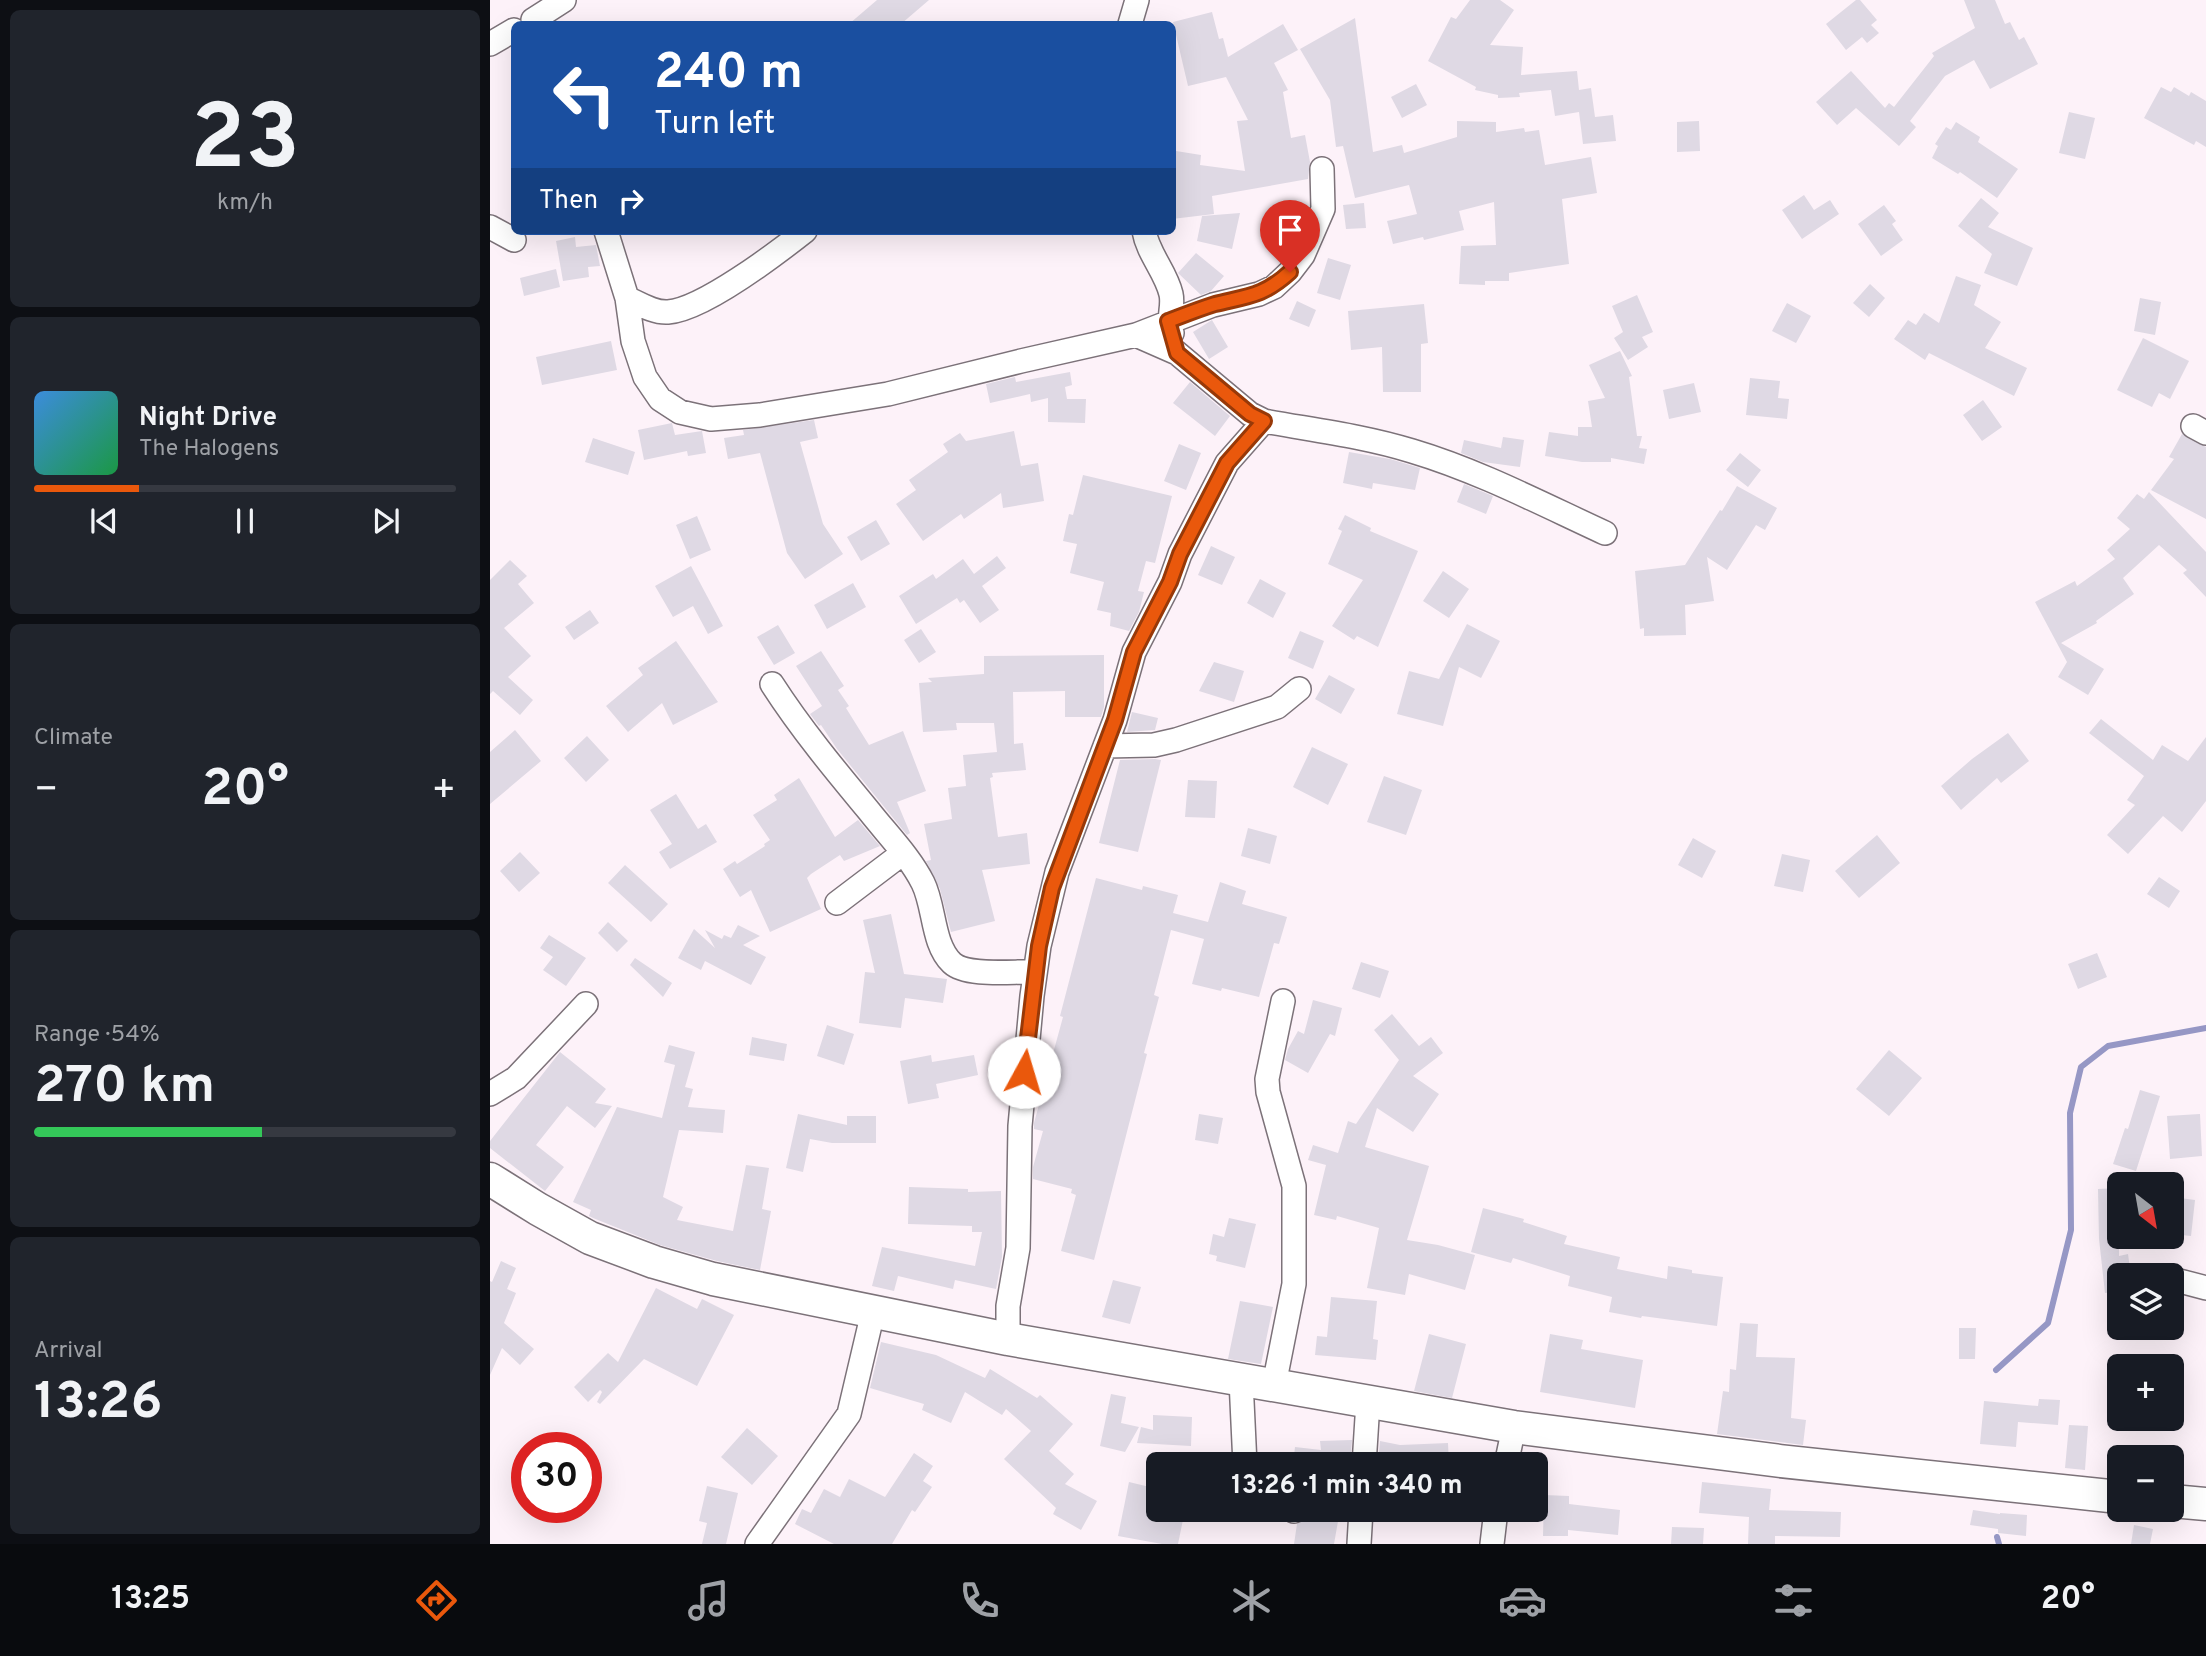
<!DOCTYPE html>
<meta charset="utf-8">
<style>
:root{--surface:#171b24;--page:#20242c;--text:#f1f3f6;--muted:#9ea1a6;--line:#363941;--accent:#ea580c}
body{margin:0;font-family:Overpass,sans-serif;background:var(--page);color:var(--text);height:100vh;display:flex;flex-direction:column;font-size:26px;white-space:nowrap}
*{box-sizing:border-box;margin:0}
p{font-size:23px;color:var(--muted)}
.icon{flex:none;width:38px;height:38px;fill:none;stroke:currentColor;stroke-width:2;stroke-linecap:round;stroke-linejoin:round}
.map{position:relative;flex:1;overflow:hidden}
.details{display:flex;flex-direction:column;gap:10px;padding:10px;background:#0d0f14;width:490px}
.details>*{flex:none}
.hud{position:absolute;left:21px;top:21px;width:665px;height:214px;border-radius:10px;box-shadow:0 7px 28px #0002;background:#1a4fa0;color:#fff;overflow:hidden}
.needle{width:46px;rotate:149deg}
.tools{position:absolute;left:1617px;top:1172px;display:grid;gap:14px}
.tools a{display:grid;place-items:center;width:77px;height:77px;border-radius:10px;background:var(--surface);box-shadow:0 7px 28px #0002;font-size:35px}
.speed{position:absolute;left:21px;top:1432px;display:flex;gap:14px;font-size:35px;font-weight:700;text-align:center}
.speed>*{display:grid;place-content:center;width:91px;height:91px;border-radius:50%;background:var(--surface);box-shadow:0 7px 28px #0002;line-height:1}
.speed .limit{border:10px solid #d22;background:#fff;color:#111}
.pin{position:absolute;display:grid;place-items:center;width:60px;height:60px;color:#fff;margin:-72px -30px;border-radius:50% 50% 50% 0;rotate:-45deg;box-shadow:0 0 7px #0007}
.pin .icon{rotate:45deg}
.me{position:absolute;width:77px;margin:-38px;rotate:6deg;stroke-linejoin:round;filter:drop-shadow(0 0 5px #0008)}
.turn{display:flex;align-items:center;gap:24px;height:147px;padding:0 28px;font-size:32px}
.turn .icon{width:91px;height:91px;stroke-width:2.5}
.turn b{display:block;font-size:49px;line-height:60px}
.then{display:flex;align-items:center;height:66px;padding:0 28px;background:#0003;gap:14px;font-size:26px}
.big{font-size:52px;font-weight:700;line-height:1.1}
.details .widget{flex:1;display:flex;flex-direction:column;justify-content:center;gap:10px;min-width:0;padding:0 24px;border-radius:10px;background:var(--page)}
.details .dial{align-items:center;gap:0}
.dial b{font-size:91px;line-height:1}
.song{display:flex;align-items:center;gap:21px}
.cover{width:84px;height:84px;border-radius:10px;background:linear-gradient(135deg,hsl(210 70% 55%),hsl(140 70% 35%))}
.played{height:7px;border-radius:4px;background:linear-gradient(90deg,var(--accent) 25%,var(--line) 25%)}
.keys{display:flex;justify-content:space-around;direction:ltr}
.heat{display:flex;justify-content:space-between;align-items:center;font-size:38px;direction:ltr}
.charge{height:10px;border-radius:5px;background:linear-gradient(90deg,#34c759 54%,var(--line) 0)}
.trip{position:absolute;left:656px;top:1452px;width:402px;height:70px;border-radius:10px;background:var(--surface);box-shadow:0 7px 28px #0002;font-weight:700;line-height:70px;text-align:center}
.tabs{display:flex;height:112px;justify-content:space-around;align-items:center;background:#090b0e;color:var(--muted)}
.tabs .icon{width:49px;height:49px}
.tabs .on{color:var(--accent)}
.tabs b{font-size:32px;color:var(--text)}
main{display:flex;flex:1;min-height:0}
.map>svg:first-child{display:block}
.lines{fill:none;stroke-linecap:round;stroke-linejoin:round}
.stream{stroke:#9697c5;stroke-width:6}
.building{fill:#dfd9e4}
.minor-casing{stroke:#7c7279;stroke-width:26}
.secondary-casing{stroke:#7c7279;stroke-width:35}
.minor{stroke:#fff;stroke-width:23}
.secondary{stroke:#fff;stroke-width:32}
.route-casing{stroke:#983908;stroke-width:18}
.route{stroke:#ea580c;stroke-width:12}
</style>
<main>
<section class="details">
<div class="widget dial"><b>23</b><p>km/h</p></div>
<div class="widget">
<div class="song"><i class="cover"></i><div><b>Night Drive</b><p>The Halogens</p></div></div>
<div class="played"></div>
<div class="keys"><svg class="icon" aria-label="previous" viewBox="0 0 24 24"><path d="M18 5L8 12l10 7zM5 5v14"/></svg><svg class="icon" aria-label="pause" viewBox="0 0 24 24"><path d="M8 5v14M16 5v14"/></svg><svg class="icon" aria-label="next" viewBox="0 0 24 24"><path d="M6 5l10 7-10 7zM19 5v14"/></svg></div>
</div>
<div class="widget"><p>Climate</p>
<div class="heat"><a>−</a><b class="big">20°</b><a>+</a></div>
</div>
<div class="widget"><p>Range · 54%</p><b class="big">270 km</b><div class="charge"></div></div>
<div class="widget"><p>Arrival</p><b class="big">13:26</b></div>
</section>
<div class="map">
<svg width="1716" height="1544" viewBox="0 0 1716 1544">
<rect width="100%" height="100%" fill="#fdf2f9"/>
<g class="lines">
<path class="stream" d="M1506 1370 1558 1323 1581 1230 1580 1113 1591 1067 1618 1046 1716 1028
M1507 1537 1509 1544"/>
</g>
<path class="building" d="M387 0H439L411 24H359Z
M980 0H1010L1024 10 1000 45 1033 47 1031 75 1087 71 1089 90 1101 88 1105 117 1123 115 1126 141 1093 144 1089 112 1065 116 1061 90 1029 93 1030 97 1008 98V95L985 90 986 87 938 61 961 17 966 19Z
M1366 0H1370L1387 20 1381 25 1389 33 1377 43 1372 37 1356 50 1336 24Z
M1474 0H1505L1515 24 1520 22 1529 40 1534 37 1548 64 1500 89 1484 60 1455 76 1420 121 1426 127 1409 146 1366 108 1347 125 1326 102 1361 71 1395 108 1399 103 1404 107 1444 56 1442 53 1485 28Z
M722 12 729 39 733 38 738 57 793 24 808 50 784 63 798 90 793 92 801 138 815 135 820 162 818 179 722 196 724 214 682 219V155H685L686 151 711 155 710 165 755 171 747 121 758 120 736 77 698 86 683 22Z
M865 18 883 152 912 145 914 153 967 137V121L1006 122V132L1034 128 1035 132 1049 130 1055 165 1101 157 1107 193 1072 199 1079 264 1019 273V281H995V285L969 284 971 246 1006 245 1004 202 969 211 974 230 934 240 933 237 903 244 897 221 927 214 919 185 865 198 853 146 846 147 840 100 810 49Z
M926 84 937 105 912 118 901 97Z
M1671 87 1681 92 1684 87 1699 96 1701 92 1716 101V147L1706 141 1704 145 1654 118Z
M1579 112 1605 118 1595 159 1569 153Z
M1209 121 1210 151 1187 152V122Z
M1466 122 1490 137 1488 142 1528 169 1507 198 1470 172 1468 174 1442 158 1448 146 1445 144 1456 127 1461 130Z
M1314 195 1324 210 1340 200 1349 214 1312 239 1292 210Z
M1491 198 1509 213 1498 227 1543 248 1527 286 1494 273 1502 254 1468 226Z
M874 203 876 228 856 229 853 205Z
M1394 205 1406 221 1402 224 1413 240 1391 256 1368 224Z
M750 213 742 249 707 241 712 216Z
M85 237 86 247 106 245 110 266 98 267 99 277 73 281 66 241Z
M706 253 734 276 721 291 711 295 688 273Z
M838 258 861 265 850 300 827 293Z
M66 269 70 287 34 296 30 278Z
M1466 276 1491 285 1484 305 1511 322 1495 348 1537 368 1524 396 1439 353 1435 360 1404 339 1418 320 1426 325 1434 313 1449 323Z
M1380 284 1395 298 1379 317 1363 303Z
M1147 295 1163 332 1152 337 1158 347 1138 360 1124 338 1133 332 1122 306Z
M1650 298 1671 302 1665 335 1644 331Z
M807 301 826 310 819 327 799 319Z
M1297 303 1321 316 1306 343 1282 331Z
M934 304 938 343 931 344V392H893L892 347 861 350 858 311Z
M722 320 738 347 719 359 703 332Z
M1653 338 1699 361 1680 399 1669 393 1662 407 1627 390Z
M121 341 127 370 52 385 46 357Z
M1130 351 1142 376 1139 377 1147 436H1152L1149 448 1157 449 1154 464 1121 458V462H1092L1055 456 1059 432 1088 436V427H1102L1098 401 1115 398 1099 365Z
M580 372 582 385 575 387 577 399H596L595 423 558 422V398L541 402 540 394 500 403 496 384 525 377 526 382Z
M1260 378 1290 381 1288 398 1299 399 1297 419 1256 415Z
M700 382 740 416 725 436 683 403Z
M1204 383 1211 412 1179 419 1173 390Z
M1493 400 1512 427 1492 441 1473 415Z
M324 420 328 438 310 442 333 524 353 554 315 579 297 553 270 453 238 459 234 438 254 435 253 430Z
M182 423 185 435 212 431 216 453 198 456 197 451 154 460 148 430Z
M524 431 531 466 548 463 554 501 513 508 511 493 474 519 471 514 433 541 406 504 426 490 419 480 458 452 453 444 470 433 476 441Z
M1692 434 1716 447V519L1661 490 1684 459 1679 457Z
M1013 437 1034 440 1030 467 993 462 971 453 974 440 1011 448Z
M103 438 145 452 138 475 95 462Z
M689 444 711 453 696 490 674 481Z
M859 452 900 459 930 468 925 490 883 483 882 489 853 483Z
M1250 453 1271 470 1258 487 1236 470Z
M593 475 682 496 665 563 656 561 648 591 654 592 649 612 639 631 620 626 621 613 607 610 614 582 580 573 587 544 573 541 579 514 583 515Z
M974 484 1003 496 996 514 967 502Z
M1247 486 1287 508 1275 530 1266 525 1237 570 1217 557 1224 601 1195 605 1196 635 1154 636V628L1150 629 1145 571 1195 565 1230 510 1232 511Z
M1659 492 1716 552V597L1693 573 1697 570 1669 545 1633 578 1644 594 1606 621 1607 623 1571 643 1614 669 1598 695 1568 677 1577 662 1545 602 1585 581 1587 586 1625 559 1617 550 1640 529 1627 518 1647 494 1654 499Z
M855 515 881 528 880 531 928 551 888 647 867 636 864 640 842 626 873 580 838 564 852 531 848 529Z
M207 516 221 550 200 559 186 525Z
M386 520 400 544 371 561 357 537Z
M721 546 745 557 732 585 708 575Z
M507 556 516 568 492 586 509 610 490 623 474 600 470 603 467 598 426 624 409 596 443 574 446 579 473 559 484 574Z
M20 560 37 576 28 584 44 603 14 628 41 656 18 677 43 700 30 715 3 691 0 694V580Z
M201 566 233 626 218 634 203 606 183 617 165 586Z
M953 571 979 589 959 618 933 601Z
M770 579 796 593 783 618 757 603Z
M363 583 376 607 337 629 324 605Z
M100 610 109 623 84 640 75 627Z
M977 624 1010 641 991 678 969 667 953 726 907 714 919 671 949 679Z
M288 625 305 653 284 665 267 637Z
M431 629 446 652 429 663 414 640Z
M810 631 834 641 823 669 798 658Z
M186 641 228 702 183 725 172 703 138 732 116 706 153 675 148 668Z
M331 651 354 686 348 690 359 706 356 708 379 745 413 731 436 791 407 802 420 833 417 835 347 749 331 725 329 726 320 714 332 706 306 666Z
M614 655V707L611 717H575V691L523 692 524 744 533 743 536 770 502 773 503 777 500 778 508 837 537 833 540 864 492 870 505 921 461 932 450 889 436 861 441 860 434 824 462 819 458 788 476 786 473 755 507 752 504 723H466L467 730 433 732 429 683 442 682 438 678 494 674V656Z
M724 662 754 671 744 702 709 691Z
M839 675 865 689 851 714 825 699Z
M642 712 668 718 665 730 637 732Z
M1611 719 1663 760 1672 745 1698 761 1716 737V801L1692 832 1673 816 1638 854 1617 835 1645 805 1637 800 1654 776 1599 733Z
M25 730 51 761 0 804V752Z
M1518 733 1539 761 1511 783 1507 778 1471 810 1451 786 1482 759Z
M97 736 119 760 96 782 74 758Z
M822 747 858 764 838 805 803 787Z
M665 759 671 760 648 852 609 843 630 760Z
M894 776 932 790 916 835 877 822Z
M309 778 345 837 368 820 390 846 354 861 350 855 321 874 317 878 331 909 280 932 261 890 250 897 233 869 245 861 247 864 275 846 274 844 280 840 263 815 287 800 284 795Z
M698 780 727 781 725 818 695 817Z
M186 794 208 829 216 824 227 842 180 869 169 852 182 844 160 810Z
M758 828 787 836 780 864 751 856Z
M1387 835 1410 863 1369 898 1345 871Z
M1203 838 1226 851 1212 878 1188 865Z
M30 852 50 873 29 892 10 871Z
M1292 854 1320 860 1313 892 1284 886Z
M135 865 178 904 161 922 118 883Z
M1669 877 1690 891 1679 908 1657 894Z
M606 878 652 890 653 886 688 895 683 913 718 922 730 882 756 891 752 904 797 917 789 944 784 943 769 997 732 988 731 991 702 984 714 939 681 930 664 995 669 997 654 1053 657 1054 604 1260 571 1251 586 1195 581 1193 582 1189 543 1179V1167L553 1131 544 1129V1123L573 1017 570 1016Z
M401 914 414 974 457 979 453 1003 415 998 411 1028 369 1023 375 972 385 973 373 920Z
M118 922 138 941 127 952 108 933Z
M248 925 270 936 253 945 276 957 261 985 215 961 211 970 188 958 204 929 225 948 215 930 232 939 234 935 241 938Z
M59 935 96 958 76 986 53 970 63 957 50 948Z
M1607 953 1617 977 1588 989 1578 964Z
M145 958 182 983 173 997 140 965Z
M871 962 899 971 890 998 862 989Z
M823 1000 852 1008 845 1036 840 1034 818 1073 795 1060 798 1049 808 1031 814 1034Z
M902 1014 929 1046 941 1037 953 1053 923 1076 949 1094 923 1132 887 1108 875 1147 939 1166 917 1240 948 1245 985 1255 975 1290 919 1274 915 1295 877 1288 889 1228 847 1216 846 1220 824 1215 836 1165 818 1160 823 1145 848 1153 858 1121 866 1124 909 1060 884 1030Z
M337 1025 364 1034 354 1065 327 1056Z
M262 1037 297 1044 294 1061 259 1055Z
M179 1045 205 1052 195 1087 203 1089 198 1107 235 1110 233 1133 189 1130 173 1197 193 1207 187 1220 243 1231 256 1165 279 1168 272 1209 281 1211 270 1270 227 1261 170 1245 103 1218 99 1216 101 1210 83 1202 127 1107 172 1118 185 1065 174 1062Z
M1399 1050 1432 1078 1399 1116 1366 1089Z
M70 1052 116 1089 105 1103 122 1106 105 1128 77 1106 46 1145 74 1167 55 1191 0 1148V1141Z
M441 1055 442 1062 484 1055 488 1075 446 1084 449 1098 418 1104 410 1061Z
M1650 1090 1670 1096 1646 1171 1623 1164 1635 1128 1638 1129Z
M308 1114 357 1125V1116H386V1143H342L320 1139 313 1172 296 1168Z
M709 1114 733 1118 728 1144 705 1140Z
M1710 1114 1712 1156 1680 1159 1677 1116Z
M419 1187 478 1189V1192L511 1191 512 1257 506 1289 465 1280 463 1289 408 1276 404 1291 382 1286 392 1247 485 1266 492 1232H482V1226L418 1224Z
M1629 1188V1256L1638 1254 1641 1276H1629V1291L1615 1293 1609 1239 1608 1189Z
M1682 1197 1705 1200 1701 1236 1682 1234Z
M993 1208 1034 1219 1033 1222 1077 1236 1074 1244 1130 1257 1127 1269 1177 1279 1178 1266 1202 1270V1273L1233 1277 1227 1326 1152 1316 1151 1318 1119 1312 1122 1297 1078 1286 1080 1276 1023 1258 1021 1263 981 1252Z
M739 1218 766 1224 755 1268 726 1261 727 1256 719 1254 723 1234 734 1237Z
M11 1261 26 1268 17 1289 26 1293 14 1323 44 1349 30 1365 12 1348 0 1375V1281L2 1282Z
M623 1280 651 1287 640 1324 612 1317Z
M166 1288 207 1309 212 1299 244 1315 207 1386 154 1359 110 1404 107 1402 112 1392 110 1390 98 1402 84 1387 118 1353 128 1362Z
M841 1297 887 1301 883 1339 888 1340 886 1360 825 1355 827 1336 837 1337Z
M750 1301 783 1307 771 1364 738 1359Z
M1250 1323 1268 1324 1266 1357 1305 1358 1301 1418 1316 1420 1313 1445 1227 1434 1233 1391 1239 1392 1240 1369 1246 1370Z
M1469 1328H1486L1485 1359H1469Z
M939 1334 976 1344 962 1398 924 1391Z
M1060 1334 1093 1340 1091 1349 1153 1360 1145 1408 1050 1392Z
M391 1342 446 1355 495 1378 500 1369 547 1398 550 1395 583 1424 559 1451 584 1474 575 1484 607 1501 591 1530 563 1514 566 1508 514 1459 541 1431 516 1409 512 1415 475 1392 461 1423 432 1410 434 1404 380 1388Z
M621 1394 636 1397 631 1423 649 1427 635 1452 610 1446Z
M1549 1399 1570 1400 1568 1425 1528 1422 1526 1447 1490 1444 1494 1401 1548 1406Z
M663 1415 702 1417 701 1446 647 1443 651 1427 663 1430Z
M1579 1425 1598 1426 1595 1470 1575 1468Z
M257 1428 288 1456 262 1485 231 1457Z
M862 1440 860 1465H803L805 1447 831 1450 830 1441Z
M890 1441 910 1445 958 1443 959 1465H888Z
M424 1453 443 1466 433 1481 442 1487 425 1512 422 1510 402 1544H344L305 1524 312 1509 321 1513 334 1489 350 1497 359 1479 395 1497Z
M639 1482 668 1489V1510H695L688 1544H672L628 1536Z
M1212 1482 1281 1489 1279 1510 1351 1512 1350 1537 1285 1536V1544H1258L1259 1517 1209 1513Z
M217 1486 248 1493 236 1544H212L217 1523 209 1521Z
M1054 1495 1079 1496V1504L1130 1510 1128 1535 1078 1530V1536H1053Z
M818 1510H850L844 1544H804L807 1524 816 1518Z
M1483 1510 1510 1514V1513L1537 1515 1536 1536 1508 1533V1529L1480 1525Z
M1644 1525 1663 1529 1660 1544H1641Z
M1182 1527 1214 1528 1213 1544H1181Z"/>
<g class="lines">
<defs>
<path id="minor" d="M43 20 74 0
M640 24 647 0
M0 44 24 30
M0 227 24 240
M116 231 137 298 143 341 155 377 170 399 190 412 221 419 270 415 398 394 531 361 646 335 723 305 769 294 784 287 800 272 813 255 833 209 832 169
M654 231C658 254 676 272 681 294 684 307 677 318 682 333
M137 298C150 304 164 313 178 312 212 310 287 253 315 231
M646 335 687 353 760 414 774 421C823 430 874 436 922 451 989 471 1052 504 1115 533
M1703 426 1716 433
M282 684C311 729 345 770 379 811 397 834 420 857 433 883 445 907 442 944 462 963 477 977 524 971 545 972
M615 746 664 745 686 740 787 707 809 689
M347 903 413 853
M0 1094 26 1078 96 1004
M1682 1279 1716 1288
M518 1339V1306L528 1248 530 1126 542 996 549 946 567 872 625 720 644 652 680 582 690 554 737 463 774 421
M751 1380 755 1465
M784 1385 804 1284V1186L778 1092 777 1079 793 1001
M874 1465 878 1402
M1016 1465 1024 1427
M802 1510 804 1511
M267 1544 359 1414 383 1312
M869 1544 871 1510
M1002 1544 1006 1510"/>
<path id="secondary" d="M0 1179 48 1209 100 1238 164 1262 223 1279 518 1339 1024 1427 1290 1461 1629 1497
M1682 1501 1716 1504"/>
</defs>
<use href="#minor" class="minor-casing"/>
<use href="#secondary" class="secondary-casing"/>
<use href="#minor" class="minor"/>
<use href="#secondary" class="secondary"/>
</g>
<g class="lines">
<defs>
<path id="route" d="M534 1072 549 946 562 888 625 720 644 652 680 582 690 554 737 463 774 421 760 414 687 353 678 321C694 315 709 309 725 304 758 296 774 296 800 272"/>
</defs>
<use href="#route" class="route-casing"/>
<use href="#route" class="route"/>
</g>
</svg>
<div class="tools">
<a><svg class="needle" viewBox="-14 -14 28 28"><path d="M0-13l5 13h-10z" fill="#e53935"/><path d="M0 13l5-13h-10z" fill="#9ea1a6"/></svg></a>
<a><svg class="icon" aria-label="layers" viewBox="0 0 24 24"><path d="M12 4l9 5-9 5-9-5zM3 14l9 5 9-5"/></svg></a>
<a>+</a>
<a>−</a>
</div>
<div class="speed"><div class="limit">30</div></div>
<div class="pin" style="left:800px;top:272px;background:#d93025"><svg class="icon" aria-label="arrive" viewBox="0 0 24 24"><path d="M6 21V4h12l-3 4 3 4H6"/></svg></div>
<svg class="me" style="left:534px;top:1072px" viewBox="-20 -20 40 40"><circle r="19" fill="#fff"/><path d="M0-13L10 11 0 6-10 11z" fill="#ea580c"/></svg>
<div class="trip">13:26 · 1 min · 340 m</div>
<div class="hud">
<div class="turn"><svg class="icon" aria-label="left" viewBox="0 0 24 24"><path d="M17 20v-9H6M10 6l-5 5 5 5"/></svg><div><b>240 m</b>Turn left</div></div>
<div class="then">Then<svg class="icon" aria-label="right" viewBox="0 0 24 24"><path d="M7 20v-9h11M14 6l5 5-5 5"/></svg></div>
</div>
</div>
</main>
<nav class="tabs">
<b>13:25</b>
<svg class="icon on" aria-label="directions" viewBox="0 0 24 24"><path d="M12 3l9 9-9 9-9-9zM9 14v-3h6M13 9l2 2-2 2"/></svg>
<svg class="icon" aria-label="music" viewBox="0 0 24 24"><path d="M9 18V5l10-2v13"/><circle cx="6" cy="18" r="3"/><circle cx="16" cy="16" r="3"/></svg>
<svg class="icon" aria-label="phone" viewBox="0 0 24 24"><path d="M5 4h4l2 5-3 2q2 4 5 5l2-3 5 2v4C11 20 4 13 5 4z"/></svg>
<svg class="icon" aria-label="climate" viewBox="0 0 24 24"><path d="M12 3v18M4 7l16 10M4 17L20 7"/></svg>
<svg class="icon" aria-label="car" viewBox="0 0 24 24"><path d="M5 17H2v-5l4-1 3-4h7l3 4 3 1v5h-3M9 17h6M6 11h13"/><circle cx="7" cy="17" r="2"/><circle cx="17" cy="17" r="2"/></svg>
<svg class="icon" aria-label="filters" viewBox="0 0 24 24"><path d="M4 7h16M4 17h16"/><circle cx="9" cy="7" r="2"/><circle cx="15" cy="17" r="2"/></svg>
<b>20°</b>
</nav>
